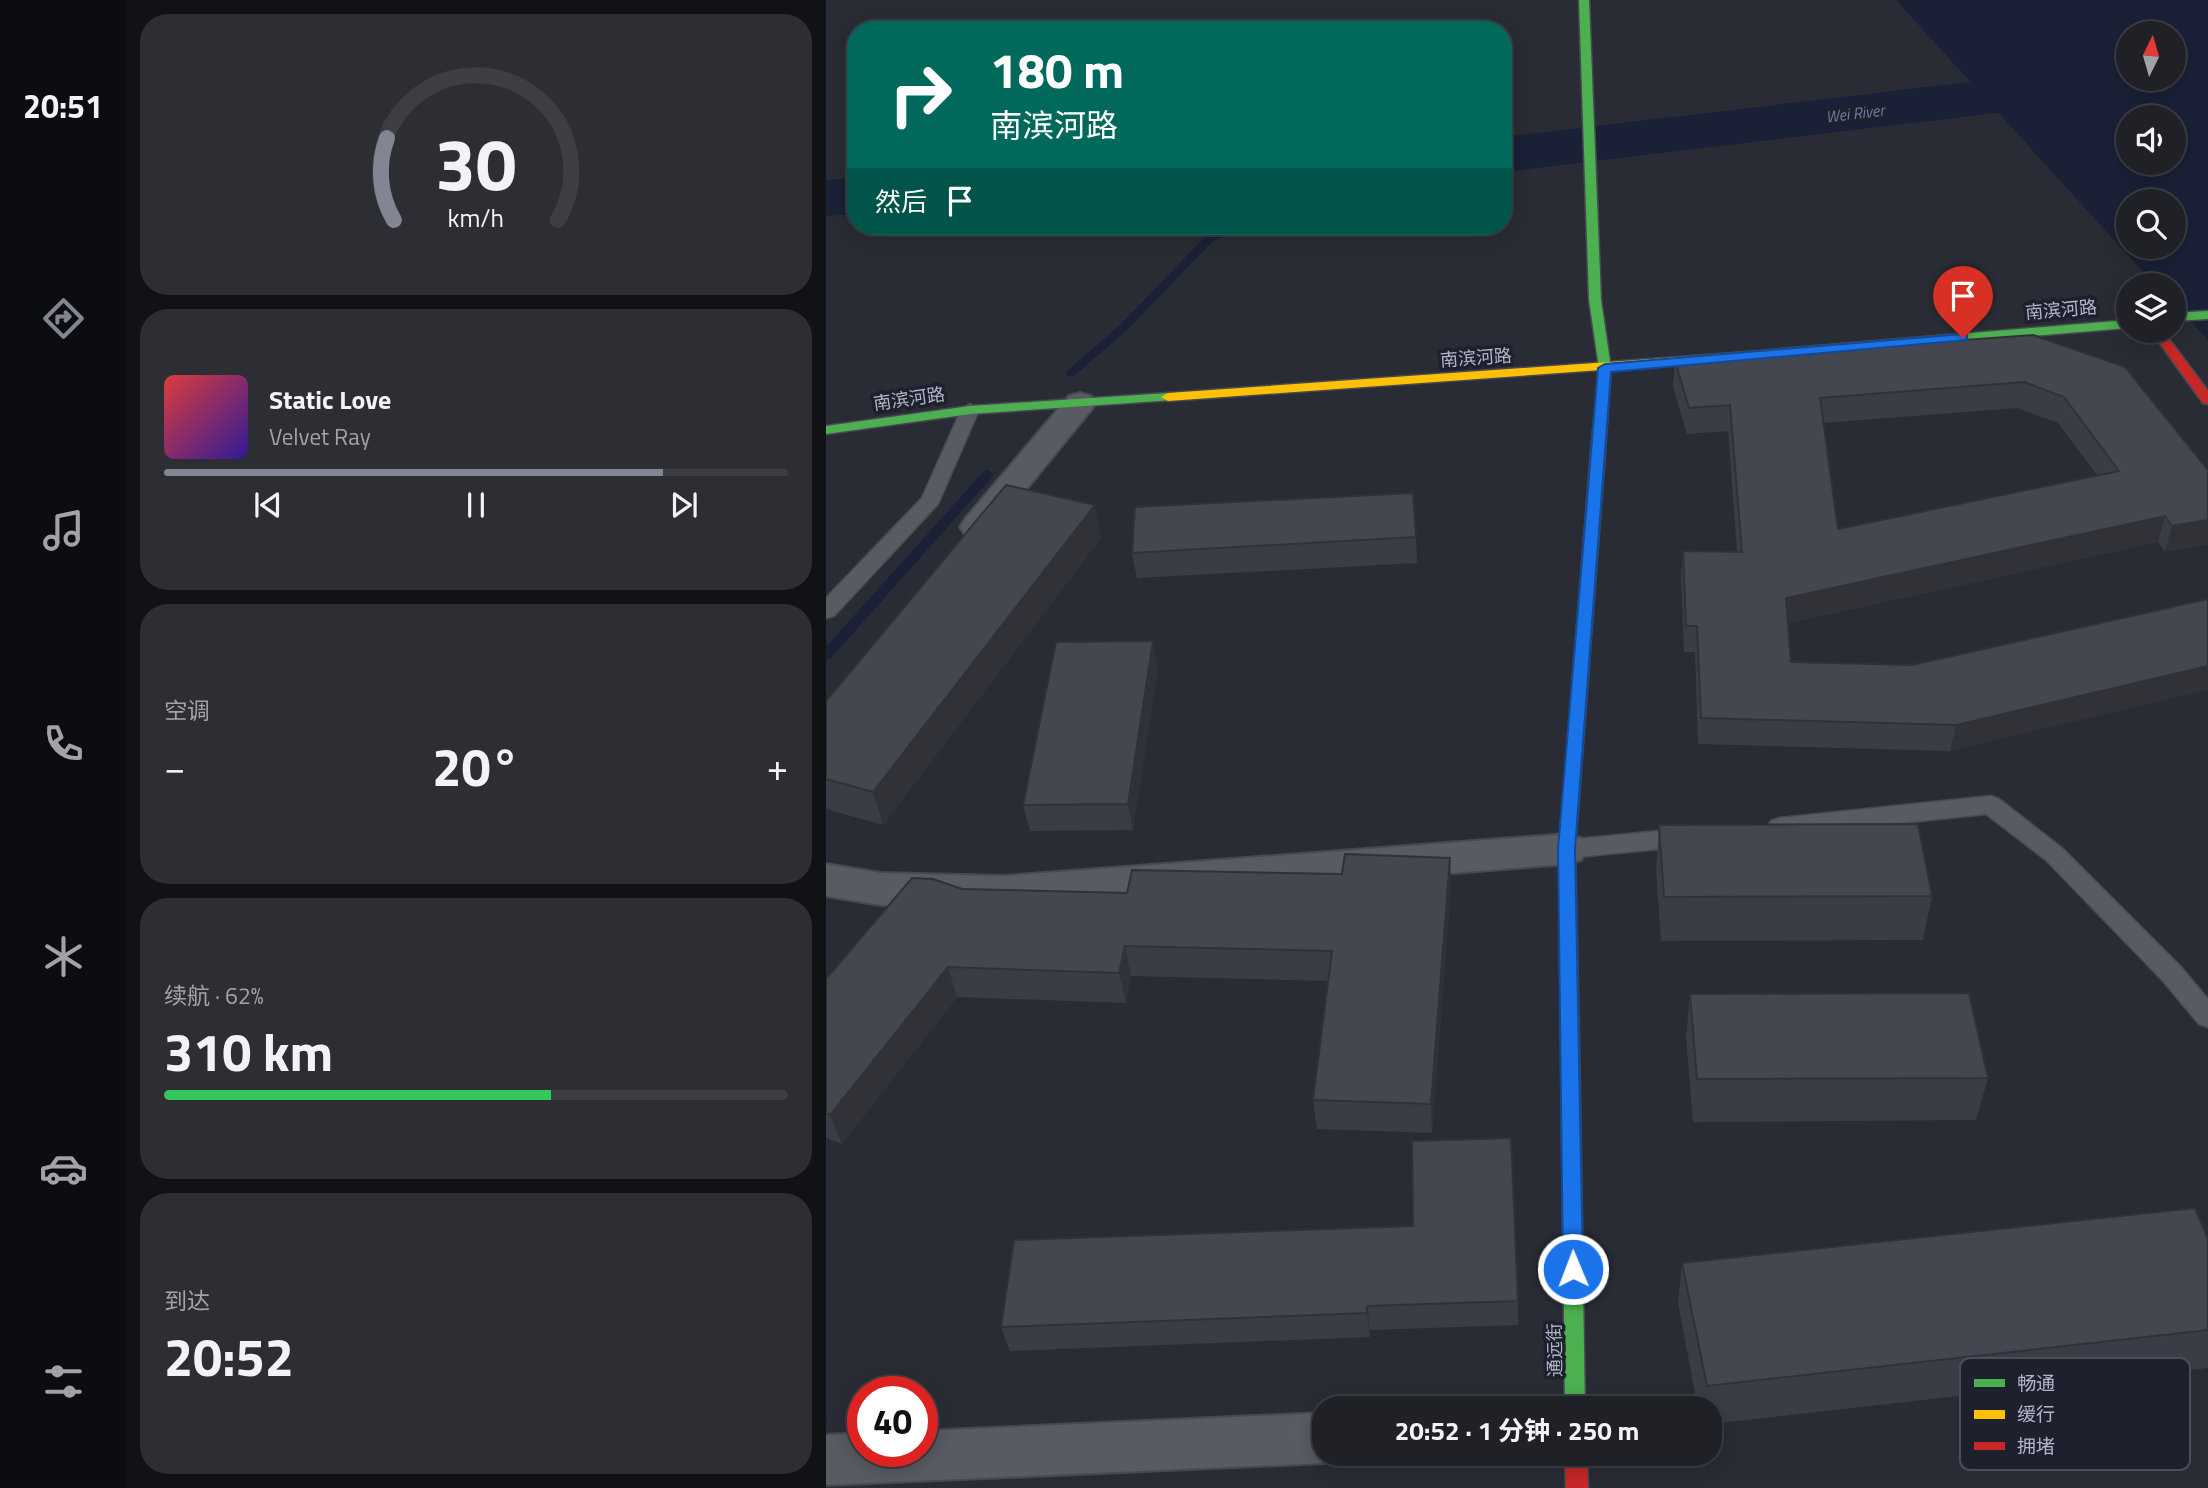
<!DOCTYPE html>
<html lang="zh">
<meta charset="utf-8">
<style>
:root{--surface:#1f2127;--page:#2c2e33;--text:#f1f3f6;--muted:#a1a3a7;--line:#3c3e44;--accent:#838692}
body{margin:0;font-family:"Titillium Web","Noto Sans SC",sans-serif;background:var(--page);color:var(--text);height:100vh;display:flex;flex-direction:column;font-size:26px;white-space:nowrap}
*{box-sizing:border-box;margin:0}
p{font-size:23px;color:var(--muted)}
.icon{flex:none;width:38px;height:38px;fill:none;stroke:currentColor;stroke-width:2;stroke-linecap:round;stroke-linejoin:round}
.map{position:relative;flex:1;overflow:hidden}
.panel{display:flex;flex-direction:column;gap:14px;padding:14px;background:#111215;width:700px}
.panel>*{flex:none}
.guide{position:absolute;left:21px;top:21px;width:665px;height:214px;border-radius:28px;box-shadow:0 4px 18px #0003,0 0 0 2px var(--line);background:#00695c;color:#fff;overflow:hidden}
.needle{width:46px;rotate:5deg}
.controls{position:absolute;left:1290px;top:21px;display:grid;gap:14px}
.controls a{display:grid;place-items:center;width:70px;height:70px;border-radius:50%;background:var(--surface);box-shadow:0 4px 18px #0003,0 0 0 2px var(--line);font-size:35px}
.speed{position:absolute;left:21px;top:1376px;display:flex;gap:14px;font-size:35px;font-weight:700;text-align:center}
.speed>*{display:grid;place-content:center;width:91px;height:91px;border-radius:50%;background:var(--surface);box-shadow:0 4px 18px #0003,0 0 0 2px var(--line);line-height:1}
.speed .limit{border:10px solid #d22;background:#fff;color:#111}
.pin{position:absolute;display:grid;place-items:center;width:60px;height:60px;color:#fff;margin:-72px -30px;border-radius:50% 50% 50% 0;rotate:-45deg;box-shadow:0 0 7px #0007}
.pin .icon{rotate:45deg}
.me{position:absolute;width:77px;margin:-38px;rotate:359deg;stroke-linejoin:round;filter:drop-shadow(0 0 5px #0008)}
.turn{display:flex;align-items:center;gap:24px;height:147px;padding:0 28px;font-size:32px}
.turn .icon{width:91px;height:91px;stroke-width:2.5}
.turn b{display:block;font-size:49px;line-height:60px}
.then{display:flex;align-items:center;height:66px;padding:0 28px;background:#0003;gap:14px;font-size:26px}
.big{font-size:52px;font-weight:700;line-height:1.1}
.panel .widget{flex:1;display:flex;flex-direction:column;justify-content:center;gap:10px;min-width:0;padding:0 24px;border-radius:28px;background:var(--page)}
.panel .dial{align-items:center;gap:0}
.dial svg{height:182px;overflow:visible;fill:none;stroke:var(--line);stroke-width:7;stroke-linecap:round;text-anchor:middle}
.dial text{fill:var(--text);stroke:none}
.song{display:flex;align-items:center;gap:21px}
.cover{width:84px;height:84px;border-radius:10px;background:linear-gradient(135deg,hsl(0 70% 55%),hsl(250 70% 35%))}
.played{height:7px;border-radius:4px;background:linear-gradient(90deg,var(--accent) 80%,var(--line) 80%)}
.keys{display:flex;justify-content:space-around;direction:ltr}
.heat{display:flex;justify-content:space-between;align-items:center;font-size:38px;direction:ltr}
.charge{height:10px;border-radius:5px;background:linear-gradient(90deg,#34c759 62%,var(--line) 0)}
.trip{position:absolute;left:486px;top:1396px;width:410px;height:70px;border-radius:28px;background:var(--surface);box-shadow:0 4px 18px #0003,0 0 0 2px var(--line);font-weight:700;line-height:70px;text-align:center}
main{display:flex;flex:1;min-height:0}
.tabs{display:flex;flex-direction:column;width:126px;justify-content:space-around;align-items:center;background:#0c0d10;color:var(--muted)}
.tabs .icon{width:49px;height:49px}
.tabs .current{color:var(--accent)}
.tabs b{font-size:32px;color:var(--text)}
.map>svg:first-child{display:block}
.water{fill:#1a2036;fill-rule:evenodd}
.lines{fill:none;stroke-linecap:round;stroke-linejoin:round}
.stream{fill:#1a2036;fill-rule:evenodd}
.river{fill:#1a2036;fill-rule:evenodd}
.lane-casing{stroke:#474951;stroke-width:3}
.street-casing{stroke:#474951;stroke-width:4}
.fast-casing{stroke:#474951;stroke-width:3}
.slow-casing{stroke:#474951;stroke-width:3}
.jam-casing{stroke:#474951;stroke-width:3}
.lane{fill:#585b62;fill-rule:evenodd}
.street{fill:#585b62;fill-rule:evenodd}
.fast{fill:#4caf50;fill-rule:evenodd}
.slow{fill:#ffc107;fill-rule:evenodd}
.jam{fill:#c62828;fill-rule:evenodd}
.wall{fill:#3a3d45;fill-rule:evenodd}
.shaded-wall{fill:#303238}
.building{fill:#444750;stroke:#303238;stroke-width:2;fill-rule:evenodd}
.route{fill:#1a73e8;stroke:#114b97;stroke-width:2}
.labels{text-anchor:middle;stroke-width:7;stroke-linejoin:round;paint-order:stroke}
.far-water-label{font-size:16px;font-style:italic;fill:#6e7ca2;stroke:#1d212e}
.street-label{font-size:18px;fill:#b3b7c5;stroke:#1d212e}
.key{fill:#1d212e;stroke:#4a4e5b;stroke-width:2}
.key-label{font-size:19px;fill:#b3b7c5}
</style>
<main>
<nav class="tabs">
<b>20:51</b>
<svg class="icon current" aria-label="directions" viewBox="0 0 24 24"><path d="M12 3l9 9-9 9-9-9zM9 14v-3h6M13 9l2 2-2 2"/></svg>
<svg class="icon" aria-label="music" viewBox="0 0 24 24"><path d="M9 18V5l10-2v13"/><circle cx="6" cy="18" r="3"/><circle cx="16" cy="16" r="3"/></svg>
<svg class="icon" aria-label="phone" viewBox="0 0 24 24"><path d="M5 4h4l2 5-3 2q2 4 5 5l2-3 5 2v4C11 20 4 13 5 4z"/></svg>
<svg class="icon" aria-label="climate" viewBox="0 0 24 24"><path d="M12 3v18M4 7l16 10M4 17L20 7"/></svg>
<svg class="icon" aria-label="car" viewBox="0 0 24 24"><path d="M5 17H2v-5l4-1 3-4h7l3 4 3 1v5h-3M9 17h6M6 11h13"/><circle cx="7" cy="17" r="2"/><circle cx="17" cy="17" r="2"/></svg>
<svg class="icon" aria-label="filters" viewBox="0 0 24 24"><path d="M4 7h16M4 17h16"/><circle cx="9" cy="7" r="2"/><circle cx="15" cy="17" r="2"/></svg>
</nav>
<section class="panel">
<div class="widget dial"><svg viewBox="0 0 100 80">
<path d="M14 69A42 42 0 1 1 86 69"/>
<path d="M14 69A42 42 0 0 1 11 33" stroke="#838692"/>
<text x="50" y="56" font-size="32" font-weight="700">30</text>
<text x="50" y="72" font-size="11">km/h</text>
</svg></div>
<div class="widget">
<div class="song"><i class="cover"></i><div><b>Static Love</b><p>Velvet Ray</p></div></div>
<div class="played"></div>
<div class="keys"><svg class="icon" aria-label="previous" viewBox="0 0 24 24"><path d="M18 5L8 12l10 7zM5 5v14"/></svg><svg class="icon" aria-label="pause" viewBox="0 0 24 24"><path d="M8 5v14M16 5v14"/></svg><svg class="icon" aria-label="next" viewBox="0 0 24 24"><path d="M6 5l10 7-10 7zM19 5v14"/></svg></div>
</div>
<div class="widget"><p>空调</p>
<div class="heat"><a>−</a><b class="big">20°</b><a>+</a></div>
</div>
<div class="widget"><p>续航 · 62%</p><b class="big">310 km</b><div class="charge"></div></div>
<div class="widget"><p>到达</p><b class="big">20:52</b></div>
</section>
<div class="map">
<svg width="1382" height="1488" viewBox="0 0 1382 1488">
<rect width="100%" height="100%" fill="#292c34"/>
<path class="water" d="M1070 0H1382V340L1348 304V285H1329ZM1302 33H1348V79H1302ZM1302 117H1348V163H1302ZM1302 201H1348V247H1302Z"/>
<g class="lines">
<path class="stream" d="M401 226H413L386 242 302 329 248 376H240V372L294 325 378 238Z
M162 470 168 474 166 477 5 658 0 660V647L158 471Z"/>
<path class="river" d="M1382 64V98L1178 112 677 172V137L1178 78 1302 70V79H1348V67Z
M30 178V214L0 216V180Z"/>
<defs>
<path id="lane" d="M144 404 153 410 112 504 8 616 0 618V598L96 498 135 410Z
M1165 796 1173 799 1236 848 1355 967 1382 999V1027L1373 1024 1337 981 1220 860 1160 814 953 836 945 833 941 827 945 821 953 818Z
M863 828 871 831 875 837 871 843 863 846 741 858 733 855 729 849 733 843 741 840Z"/>
<path id="street" d="M254 393 265 396 270 403 265 410 163 535 151 538 139 535 134 527 139 519 243 396Z
M741 834 755 838 761 849 755 860 741 864 178 908 55 905 0 896V864L55 873 178 876Z
M499 1413V1454H518L499 1463 0 1485V1435L37 1433V1451H96V1431Z"/>
<path id="fast" d="M753 0H763L775 300 785 368 779 452 772 456 765 452 773 368 763 300Z
M1382 311V319L1348 321V313Z
M1302 320V328L896 362 890 358 896 354Z
M342 393 347 394V400L144 414 0 434V426L144 406Z
M744 1036 750 1038 753 1043 759 1409H739L735 1043 738 1038Z"/>
<path id="slow" d="M896 354 901 355V361L342 401 335 397 342 393Z
M772 448 779 452 749 849 753 1043 750 1048 744 1050 738 1048 735 1043 733 849 765 452Z"/>
<path id="jam" d="M1325 331H1337L1382 391V404L1377 403Z
M739 1454H761L762 1488H740Z"/>
</defs>
<use href="#lane" class="lane-casing"/>
<use href="#street" class="street-casing"/>
<use href="#fast" class="fast-casing"/>
<use href="#slow" class="slow-casing"/>
<use href="#jam" class="jam-casing"/>
<use href="#lane" class="lane"/>
<use href="#street" class="street"/>
<use href="#fast" class="fast"/>
<use href="#slow" class="slow"/>
<use href="#jam" class="jam"/>
</g>
<path class="wall" d="M1207 335 1382 470 1339 552 1332 542 962 623 965 662 1086 665 1382 599 1124 751 872 744 869 652H858L855 577 857 551 911 552 902 431 861 434 847 387 849 361ZM1192 408 1232 423 1271 475 1012 529 997 423Z
M590 537 591 563 311 578 306 553Z
M275 538 57 825 0 809V701Z
M332 667 307 830 204 831 197 805Z
M833 825 1106 896 1097 940 835 941 830 869Z
M624 858 625 888 606 1133 491 1129 487 1100 502 981 305 976 300 1003 131 997 16 1144 0 1138V979L136 889 301 893 516 874Z
M864 994 1162 1078 1150 1120 867 1122 860 1037Z
M587 1226 692 1301V1325L544 1330V1337L184 1351 175 1327Z
M1382 1239V1368L884 1424V1409H872L852 1303 856 1263Z"/>
<path class="shaded-wall" d="M269 505 275 538 57 825 47 792Z
M1339 516 1332 542 956 624 960 598Z
M1382 520V545L1339 552 1346 526Z
M327 641 332 667 307 830 302 804Z
M1382 666V690L1124 751 1130 725Z
M624 858 625 888 606 1133 605 1104Z
M299 946 305 976 300 1003 293 973Z
M122 967 131 997 16 1144 4 1115Z
M541 1306 544 1330V1337L541 1313Z"/>
<path class="building" d="M1207 335 1299 367 1382 470V520L1346 526 1339 516 960 598 965 662 1086 665 1382 599V666L1130 725 875 718 871 626H860L857 551 916 552 904 405 863 408 849 361ZM1198 382 1238 397 1293 471 1012 529 994 398Z
M180 485 269 505 47 792 0 779V701Z
M587 493 590 537 306 553 309 507Z
M327 641 302 804 197 805 230 642Z
M1092 824 1106 896 838 897 833 825Z
M519 854 624 858 605 1104 487 1100 506 951 299 946 293 973 122 967 4 1115 0 1113V979L86 878 107 879 136 889 301 893 306 870 516 874Z
M1143 993 1162 1078 871 1079 864 994Z
M685 1138 692 1301 541 1306V1313L175 1327 188 1240 587 1226 586 1141Z
M1369 1208 1382 1239V1330L881 1386 856 1263Z"/>
<path class="route" d="M1137 334 1141 335V340L785 372 749 849 757 1269 754 1275 747 1278 740 1275 737 1269 732 849 772 368 779 364Z"/>
<g class="labels">
<g class="far-water-label">
<text transform="translate(1029 113) rotate(-7)" y="6">Wei River</text>
</g>
<g class="street-label">
<text transform="translate(1235 310) rotate(-5)" y="6">南滨河路</text>
<text transform="translate(650 358) rotate(-4)" y="6">南滨河路</text>
<text transform="translate(83 399) rotate(-8)" y="6">南滨河路</text>
<text transform="translate(729 1350) rotate(-91)" y="6">通远街</text>
</g>
</g>
<rect x="1134" y="1358" width="230" height="112" rx="10" class="key"/>
<rect x="1148" y="1379" width="31" height="8" fill="#4caf50"/>
<rect x="1148" y="1410" width="31" height="9" fill="#ffc107"/>
<rect x="1148" y="1442" width="31" height="8" fill="#c62828"/>
<g class="key-label">
<text x="1191" y="1390">畅通</text>
<text x="1191" y="1421">缓行</text>
<text x="1191" y="1453">拥堵</text>
</g>
</svg>
<div class="controls">
<a><svg class="needle" viewBox="-14 -14 28 28"><path d="M0-13l5 13h-10z" fill="#e53935"/><path d="M0 13l5-13h-10z" fill="#a1a3a7"/></svg></a>
<a><svg class="icon" aria-label="sound" viewBox="0 0 24 24"><path d="M4 9h4l5-4v14l-5-4H4zM17 9q2 3 0 6"/></svg></a>
<a><svg class="icon" aria-label="search" viewBox="0 0 24 24"><circle cx="10" cy="10" r="6"/><path d="M15 15l6 6"/></svg></a>
<a><svg class="icon" aria-label="layers" viewBox="0 0 24 24"><path d="M12 4l9 5-9 5-9-5zM3 14l9 5 9-5"/></svg></a>
</div>
<div class="speed"><div class="limit">40</div></div>
<div class="pin" style="left:1137px;top:338px;background:#d93025"><svg class="icon" aria-label="arrive" viewBox="0 0 24 24"><path d="M6 21V4h12l-3 4 3 4H6"/></svg></div>
<svg class="me" style="left:747px;top:1269px" viewBox="-20 -20 40 40"><circle r="17" fill="#1a73e8" stroke="#fff" stroke-width="3"/><path d="M0-11L8 9 0 5-8 9z" fill="#fff"/></svg>
<div class="trip">20:52 · 1 分钟 · 250 m</div>
<div class="guide">
<div class="turn"><svg class="icon" aria-label="right" viewBox="0 0 24 24"><path d="M7 20v-9h11M14 6l5 5-5 5"/></svg><div><b>180 m</b>南滨河路</div></div>
<div class="then">然后<svg class="icon" aria-label="arrive" viewBox="0 0 24 24"><path d="M6 21V4h12l-3 4 3 4H6"/></svg></div>
</div>
</div>
</main>
